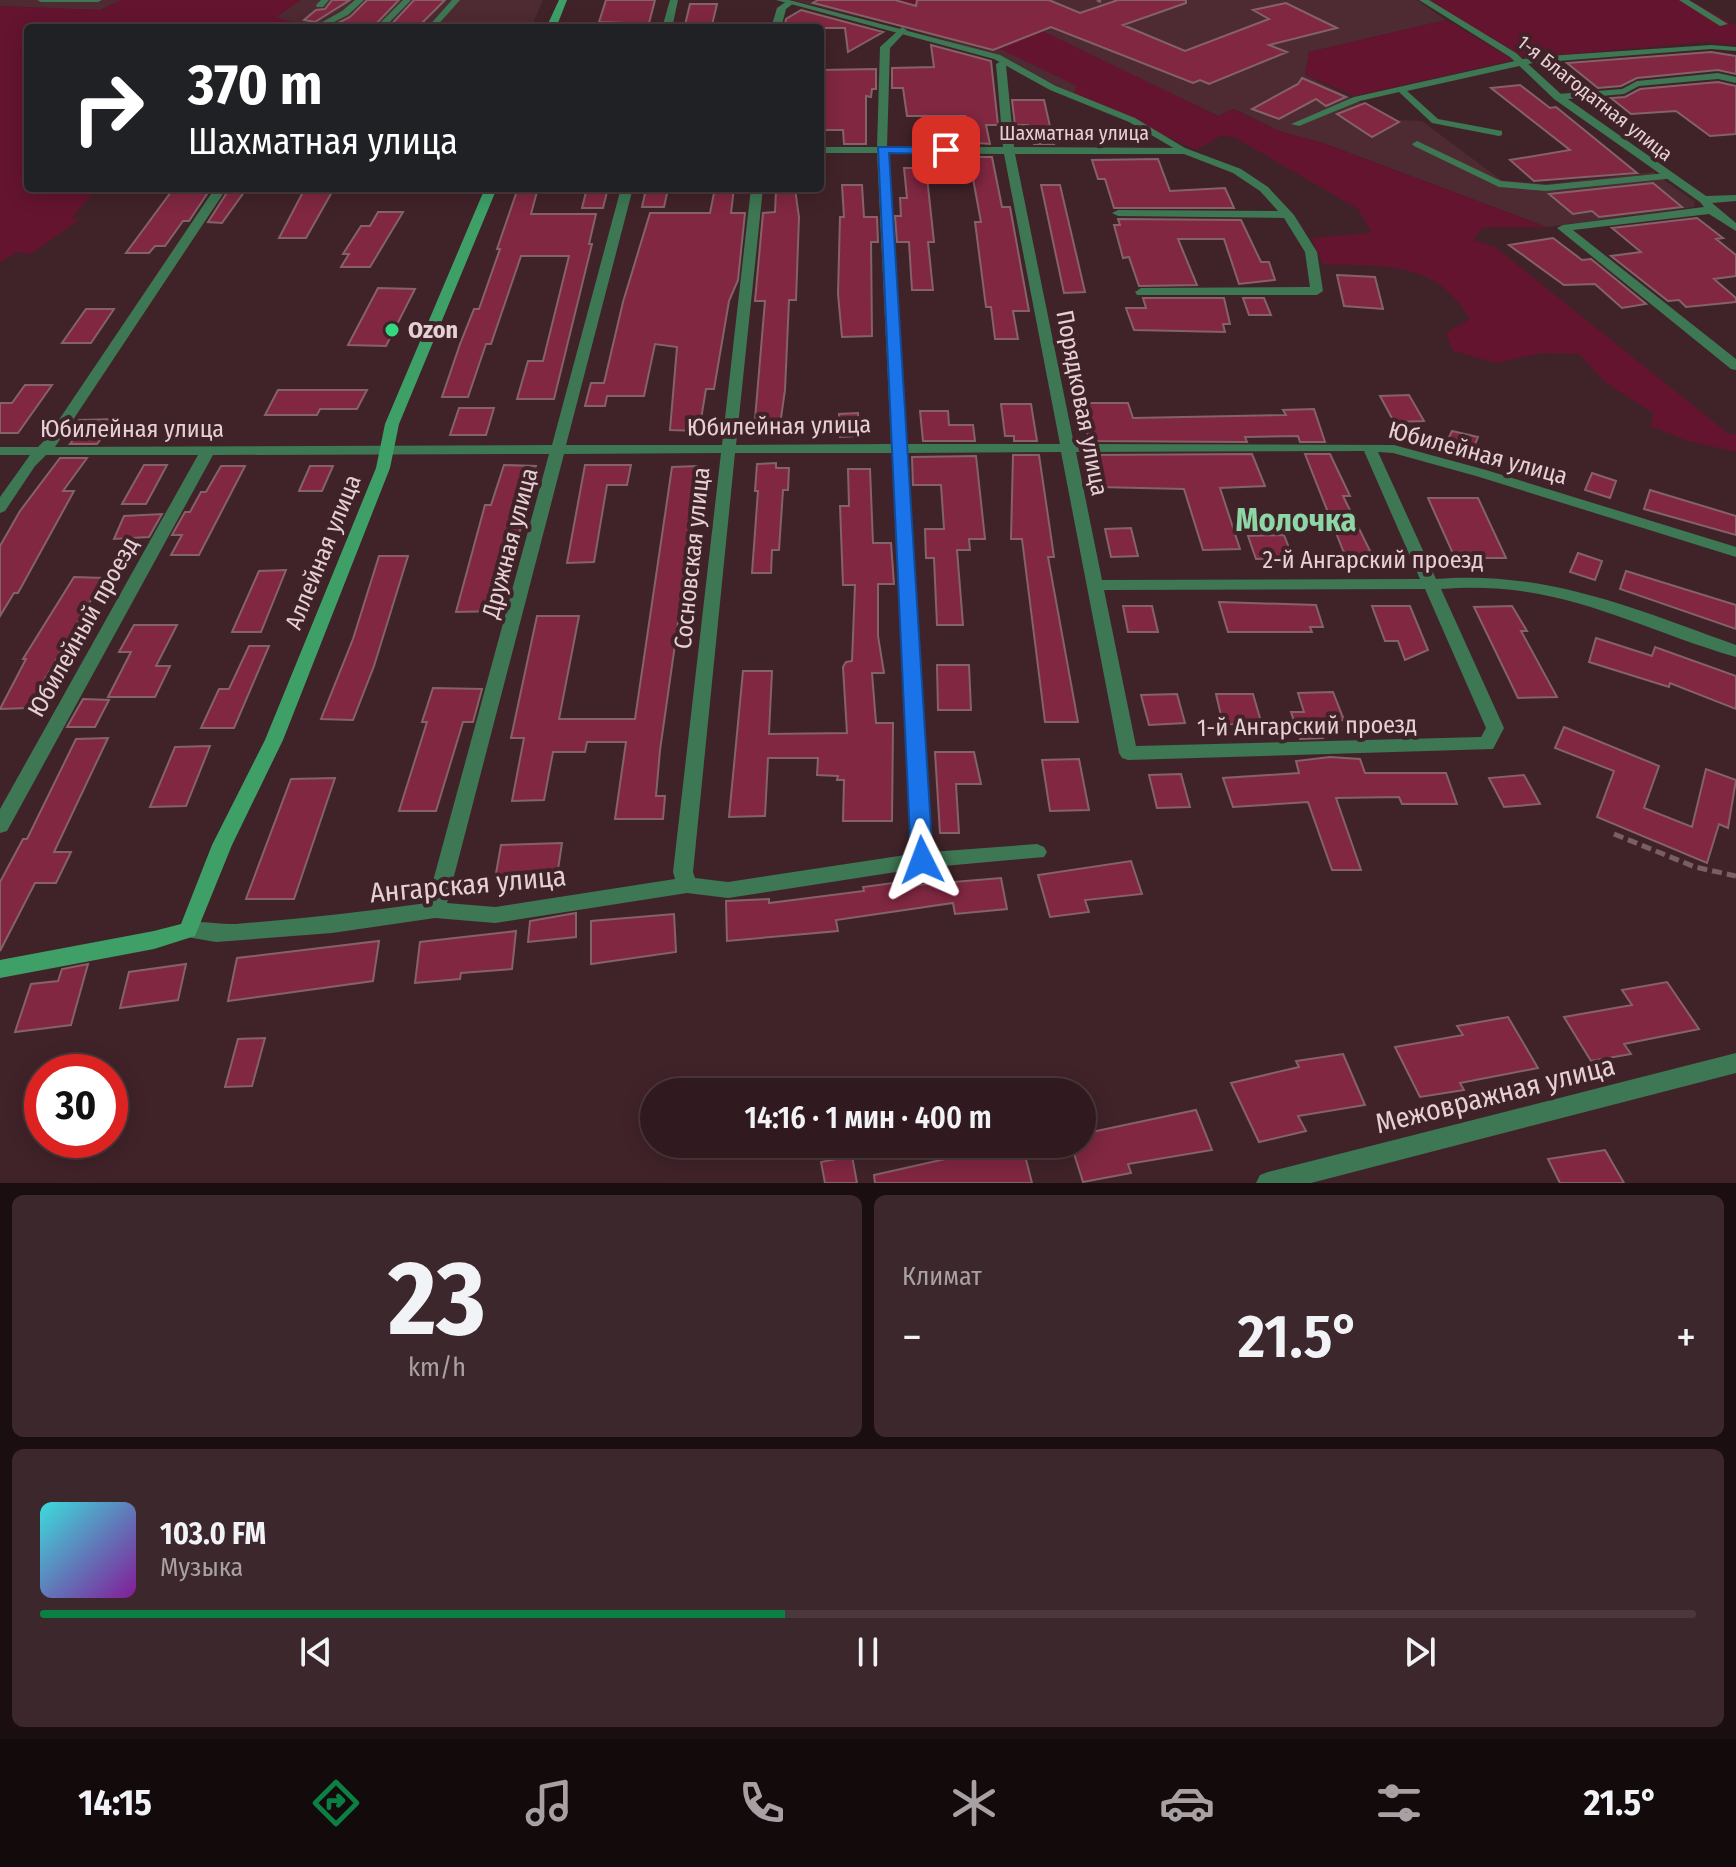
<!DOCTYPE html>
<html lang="ru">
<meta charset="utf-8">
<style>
:root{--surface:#301a1f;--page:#3c272c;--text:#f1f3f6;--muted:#a8a1a4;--line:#4b383d;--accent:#0b8043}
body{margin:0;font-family:"Fira Sans Condensed",sans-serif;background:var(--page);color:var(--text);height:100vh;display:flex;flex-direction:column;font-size:30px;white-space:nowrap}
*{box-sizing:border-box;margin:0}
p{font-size:26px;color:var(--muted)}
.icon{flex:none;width:44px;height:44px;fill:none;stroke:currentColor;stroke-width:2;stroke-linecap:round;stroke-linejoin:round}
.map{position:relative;height:1183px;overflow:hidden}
.sheet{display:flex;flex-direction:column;gap:12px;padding:12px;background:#1a0e11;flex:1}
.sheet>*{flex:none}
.banner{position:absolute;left:24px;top:24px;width:800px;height:168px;border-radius:8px;box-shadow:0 4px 20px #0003,0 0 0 2px var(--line);background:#202124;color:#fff;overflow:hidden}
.speed{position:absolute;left:24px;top:1054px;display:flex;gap:16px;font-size:40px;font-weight:700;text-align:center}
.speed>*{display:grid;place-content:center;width:104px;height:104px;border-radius:50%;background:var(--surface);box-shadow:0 4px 20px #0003,0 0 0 2px var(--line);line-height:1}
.speed .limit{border:12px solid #d22;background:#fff;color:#111}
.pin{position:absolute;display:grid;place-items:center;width:68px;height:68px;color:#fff;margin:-34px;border-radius:16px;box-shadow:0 4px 12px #0006}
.me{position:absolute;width:88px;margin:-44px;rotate:357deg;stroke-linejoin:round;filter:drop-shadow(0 0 6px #0008)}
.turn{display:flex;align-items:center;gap:28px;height:168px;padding:0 32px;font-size:36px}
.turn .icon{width:104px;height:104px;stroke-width:2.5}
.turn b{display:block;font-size:56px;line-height:68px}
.big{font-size:60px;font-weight:600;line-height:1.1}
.sheet .card{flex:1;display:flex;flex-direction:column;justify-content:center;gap:12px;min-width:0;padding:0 28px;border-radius:12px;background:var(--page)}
.sheet .dial{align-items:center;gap:0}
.dial b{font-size:104px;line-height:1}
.song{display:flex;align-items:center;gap:24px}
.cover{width:96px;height:96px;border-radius:12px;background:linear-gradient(135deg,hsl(180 70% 55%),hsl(290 70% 35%))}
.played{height:8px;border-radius:4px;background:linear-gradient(90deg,var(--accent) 45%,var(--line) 45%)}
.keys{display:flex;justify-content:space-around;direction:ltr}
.heat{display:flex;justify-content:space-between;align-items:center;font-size:44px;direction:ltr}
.sheet .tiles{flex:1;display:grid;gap:12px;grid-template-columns:1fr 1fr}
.card:last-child{grid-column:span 2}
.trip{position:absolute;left:640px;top:1078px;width:456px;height:80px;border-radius:40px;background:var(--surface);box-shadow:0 4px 20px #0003,0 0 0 2px var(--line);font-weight:600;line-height:80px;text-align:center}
.dock{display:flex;height:128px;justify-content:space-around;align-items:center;background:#130a0c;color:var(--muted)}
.dock .icon{width:56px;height:56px}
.dock .current{color:var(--accent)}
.dock b{font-size:36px;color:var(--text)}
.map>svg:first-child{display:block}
.built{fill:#4e2a32}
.green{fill:#64142f}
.building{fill:#812742;stroke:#846268;stroke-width:2}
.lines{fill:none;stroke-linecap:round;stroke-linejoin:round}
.path-far1{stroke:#795f64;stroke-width:3;stroke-dasharray:5 3;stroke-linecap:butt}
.path{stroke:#795f64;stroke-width:5;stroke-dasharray:10 5;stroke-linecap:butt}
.lane{fill:#3e7753;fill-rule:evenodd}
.street{fill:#3e7753;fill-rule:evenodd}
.secondary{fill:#3ea067;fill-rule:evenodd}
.route{fill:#1a73e8;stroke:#114b97;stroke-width:2}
.poi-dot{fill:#33d881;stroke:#402329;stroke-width:3}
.labels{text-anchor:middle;stroke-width:8;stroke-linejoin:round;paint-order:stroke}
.far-street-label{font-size:20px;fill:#e5d1d4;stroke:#402329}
.poi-label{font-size:24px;font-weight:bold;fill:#e5d1d4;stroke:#402329;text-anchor:start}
.street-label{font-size:24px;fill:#e5d1d4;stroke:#402329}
.near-street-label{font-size:28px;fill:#e5d1d4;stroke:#402329}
.district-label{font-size:32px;font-weight:bold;fill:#8dd6a5;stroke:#402329}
</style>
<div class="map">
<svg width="1736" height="1183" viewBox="0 0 1736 1183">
<rect width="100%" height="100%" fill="#402329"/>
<path class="built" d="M0 0H121L100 10 0 6Z
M301 0H543L531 28H304L275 17Z
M792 0 915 3 1078 86 1073 94 1006 59 905 28Z
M970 0H1417L1446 20 1309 52 1305 75 1397 120 1422 121 1501 180 1546 184 1653 172 1695 202 1694 207 1547 227 1323 143 1279 131 1234 109 1219 116Z"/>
<path class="green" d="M121 0H301L276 17 306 26 28 28V188H98L71 218 80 219 31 254 17 252 0 262V6L100 10Z
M895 0H970L989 5 1218 116 1233 109 1279 131 1323 143 1547 227H1483L1473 240 1495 247 1729 434H1736V452L1688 441 1650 426 1654 414 1606 383 1579 354 1542 353 1497 363 1453 351 1446 333 1470 319C1434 259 1385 267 1323 264L1311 238 1372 233 1358 209 1234 137 1221 136 1196 150 1073 94 1077 86 998 48 927 7Z
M1427 0H1690L1736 26V45L1706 42 1525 58Z
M1446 20 1514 60 1355 96 1305 75 1309 52Z"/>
<path class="building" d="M332 0H350L315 22 304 20 316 10 325 9Z
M367 0H399L372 28 332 26 350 17Z
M414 0H445L417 28H388Z
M606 0H655L649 23H627L599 22Z
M818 0H895L916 6 917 0H1049L1080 13 1118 0H1186V3L1123 25 1185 51 1269 19 1253 10 1286 3 1337 28 1269 45 1287 52 1209 84 1200 80 1193 83 1051 27 993 50 813 3Z
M690 4H717L712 25H685Z
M801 10 883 32 848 52 845 28H784L786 19Z
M931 45 991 61 998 125H986L990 144 965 142V116H907L903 88H892V68L934 67Z
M1711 52 1736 56V74L1718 70 1637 78 1621 86 1598 88 1567 63Z
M876 69V89H872L871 97 866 96V144H844L843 130H820V70Z
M1302 78 1346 97 1326 106 1316 99 1279 119 1252 109 1298 84Z
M1718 82 1736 86V134L1710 136 1676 111 1631 114 1611 98 1625 97 1640 89Z
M1520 85 1550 108 1556 107 1637 173 1534 181 1510 160 1570 150 1491 88Z
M1012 100H1044L1054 144H1034L1028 125H1015Z
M1365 103 1399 122 1372 137 1337 114Z
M969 157H992L1002 207H1010L1029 311H1013L1018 339H995L991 307H986L975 222H981Z
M1158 159 1170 191 1225 188 1234 208H1114L1105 179H1098L1092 160Z
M904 168H926L934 242H928L933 290H912L909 242H897L895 216H901L900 198H907Z
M1653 183 1682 207 1599 217 1592 211 1573 214 1549 194Z
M842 185H862L864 217H877L878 242H871L872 336 842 337 838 294 840 217H844Z
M1041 185H1060L1085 292 1064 293Z
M174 188H211L189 221H183L165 246H155L149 253H126Z
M230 188H247L222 223 208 222Z
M518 188H538L531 214H596L589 244H592L554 399H517L528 361H543L569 256H521L491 344H486L468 397H442L460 344 474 309H479L500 249H497Z
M587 188H608L603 208H582Z
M715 188H734L731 213H745L738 280 729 301 714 389H706L699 431 670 430 677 347 655 344 644 396H607L605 406H585L591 383H604L623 302 650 213H710Z
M646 189H668L664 207H642Z
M795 189 799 217 796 300H789L785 390 779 432 754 431 765 301H755L763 213 775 212 776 190Z
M303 192H332L306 238H279Z
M378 212H403L370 267H341L349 254H343L361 226H370Z
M1697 218 1723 238 1716 239 1736 255V276L1714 279 1736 298V302L1686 307 1679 300 1668 301 1611 256 1641 252 1612 228Z
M1118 219 1241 220 1261 262H1269L1275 280 1239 284 1224 239H1178L1197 285 1139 286 1129 257 1123 258 1114 225H1120Z
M1553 238 1582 260 1591 259 1646 304 1622 308 1595 284 1564 285 1509 245Z
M1337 275 1375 277 1383 309 1344 306Z
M378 288 415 289 386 346 348 345Z
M1143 298H1224L1230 324H1223L1225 332 1134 330 1126 308H1146Z
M1243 298H1264L1271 315H1249Z
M86 309H114L91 343H62Z
M25 385H52L18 433H0V403H12Z
M278 390H367L357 409H320L317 415H265Z
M1409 395 1424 421 1394 422 1380 396Z
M1081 403H1128L1133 418 1286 415 1283 410 1314 409 1325 442H1300L1298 436 1245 437 1247 442 1089 441Z
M1001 404H1031L1037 441H1014V436H1005Z
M459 408H494L486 435H450Z
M920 411H948L949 425H973L975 441H923Z
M858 413 859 436 840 437 839 414Z
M118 419 107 439H101L97 444H70L74 439H67L79 420Z
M1452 431 1478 437 1471 454 1445 446Z
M1252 454 1265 486 1220 488 1240 549 1203 550 1184 489 1098 487 1092 455Z
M1305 454H1330L1350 496H1343L1373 557 1346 558Z
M1013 455H1039L1054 557H1048L1078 722H1045L1022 539H1011Z
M976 456 985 539H969L970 550H957L963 625H937L934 558H926L925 529H944L941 485H913L912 457Z
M60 458H87L63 491H74L18 593H14L0 616V546L20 511Z
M776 463V468H789L788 490H783L779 550H772L771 573H752L758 491H755L757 464Z
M144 465H167L146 504H122Z
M504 465 536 466 500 611 456 612 485 505H491Z
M585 465H631L627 485H607L594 562 567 563Z
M221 466H245L199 555H171L182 535H172L185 512H190L201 492H206Z
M310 466H333L322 491H299Z
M697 466 695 504 660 750 656 796H665L663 819H615L626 742H587L585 752H553L544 800 512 801 524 738H511L537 616H579L559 719H635L672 467Z
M848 469H870L873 543H891L894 584H878V636L884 673H872L876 723H893L892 821H843L844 780H837L838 776 817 775 818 758H768L765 816 729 817 743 671H772L769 734 847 733 843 667 846 662 852 661 855 585H843L840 506H849Z
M1592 473 1616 481 1610 498 1585 490Z
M1650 490 1736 516V535L1644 509Z
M1428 498H1478L1506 558H1455Z
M162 514 149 537 114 539 124 516Z
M1131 528 1138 556 1111 557 1105 529Z
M1284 535 1293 558 1256 559 1248 536Z
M1578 553 1602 561 1595 580 1570 572Z
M379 556H408L374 666 353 720 321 719 353 639Z
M286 570 261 632H232L259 571Z
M1626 571 1736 605V629L1620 589Z
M74 577 104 578 28 708 0 709 26 659H23Z
M1219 602 1316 605 1323 627H1310L1312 632H1228Z
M1123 606H1152L1158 632H1128Z
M1372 606H1410L1428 650 1405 660 1398 641H1385Z
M1512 606 1527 631H1521L1557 697 1518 698 1474 607Z
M134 625H177L156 666H170L155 697H108L131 652H119Z
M1596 638 1652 656 1655 647 1736 676V709L1670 683 1669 687 1589 662Z
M249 646H269L234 728H201L219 689H229Z
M937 665H969L971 710H938Z
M433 688 482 689 473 722H463L436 811H399L427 722H422Z
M1333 692 1344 720 1317 721 1323 738 1300 739 1291 712H1304L1298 693Z
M1177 694 1185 723 1149 725 1141 695Z
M1216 694H1253L1262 725 1223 724Z
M83 699 109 700 95 727H67Z
M1564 727 1659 766 1644 808 1692 827 1706 769 1736 780 1728 828 1719 824 1707 863 1597 817 1614 771 1555 748Z
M108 738 54 852H71L56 883H35L0 951V882L23 839H27L76 739Z
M210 746 186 806 150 807 175 747Z
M935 752H974L981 784H956L959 833H940Z
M1330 757 1360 759 1365 773H1446L1457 804H1402L1399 797 1336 798 1361 870H1332L1308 802 1233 807 1223 778 1299 773 1296 761Z
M1079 759 1089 810 1050 811 1042 760Z
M1181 774 1190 807 1157 808 1149 775Z
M1524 775 1540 804 1504 807 1489 778Z
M335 778 294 899H246L291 779Z
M562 843 557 876 495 879 501 845Z
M1131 861 1142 894 1085 900 1089 912 1050 917 1038 875Z
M1001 878 1007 909 955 914 953 903 836 920 838 931 727 941 726 901 769 899V903L864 891 863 887 915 880 917 885Z
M576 913V937L528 942 530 921Z
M674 914 676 952 591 964V921Z
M516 931 512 969 461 973 460 979 415 983 420 942Z
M379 941 373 981 228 1001 237 958Z
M88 964 71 1025 15 1032 31 984 58 981 62 969Z
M186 964 178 1000 120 1008 129 972Z
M1667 982 1699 1029 1624 1044 1631 1054 1591 1061 1564 1017 1632 1005 1622 990Z
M1508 1017 1538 1068 1460 1083 1464 1090 1420 1097 1395 1047 1463 1035 1457 1026Z
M265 1038 252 1086 225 1087 238 1039Z
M1343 1054 1365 1105 1298 1116 1306 1131 1259 1142 1231 1083 1299 1067 1296 1061Z
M1196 1110 1212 1150 1128 1164 1131 1173 1083 1182 1071 1144H1082V1134Z
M984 1144H1022L1032 1183H875L874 1175 972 1153 970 1146Z
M1605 1150 1624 1183H1560L1548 1159Z
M852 1156 857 1183H825L821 1162Z"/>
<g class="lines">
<path class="path-far1" d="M1097 0 1101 2"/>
<path class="path" d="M1614 834 1695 867 1736 876"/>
<path class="lane" d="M37 0H102L98 2H41Z
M321 0H329L323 7H317L316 5Z
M355 0H364L348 15 324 27 317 25 342 11Z
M403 0H411L384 28H375Z
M452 0H460L435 28H427Z
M776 0H789L1000 55 1056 86 1135 118 1190 151 1182 153 1129 122 1050 90 994 59Z
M1711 45 1736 47V51L1711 49 1533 63 1407 91 1438 119 1502 131V135L1499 136 1432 123 1399 92 1360 101 1299 126 1291 124 1354 97 1533 57Z
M1718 73 1736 77V83L1718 79 1639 86 1624 94 1558 100 1554 97 1558 94 1622 89 1637 81Z
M1417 141 1501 181 1546 185 1666 173 1671 176 1666 179 1546 191 1499 187 1414 146 1412 144Z"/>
<path class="street" d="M670 0H678L672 28H662Z
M1419 0H1429L1516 53 1562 95 1706 196 1736 195V201L1712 203 1736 223V231L1709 214 1573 230 1736 359V370L1731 369 1557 228 1563 225 1704 207 1700 202 1554 99 1510 57Z
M1679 0H1689L1728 24 1720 26Z
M787 1 794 3 786 9 781 28H771L777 8Z
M902 27 907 30 890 48 887 147H1003L996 64 1005 59 1010 62 1006 65 1014 147 1185 148 1241 169 1268 187 1294 215 1317 252 1323 291 1317 295H1137L1135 292 1141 288 1310 287 1305 252 1284 218 1118 216 1112 213 1118 210 1278 211 1260 191 1233 173 1184 154H1015L1074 444 1394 445 1486 470 1736 547V557L1476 476 1393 453 1378 452 1436 579C1546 570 1635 609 1736 645V657C1630 626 1558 579 1441 589L1504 728 1493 749 1128 760 1122 758 1119 753 1061 452 906 453 931 852 1037 844 1044 847 1047 852 1044 857 922 868 728 898 687 893 495 923 435 918 332 933 216 942 181 936 178 930 181 924C195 919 219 925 236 924 300 919 363 912 427 903L549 454 213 455 7 831 0 833V809L198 455H46L35 466 5 511 0 513V497L30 455H0V447H38L46 439 215 188H227L55 447 552 445 621 188H633L566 445H722L751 188H763L736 445 891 444 877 153H820V147H877L880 47ZM888 153 1004 154 1060 444H906ZM1364 451 1420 579 1102 580 1076 452ZM721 453 673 872 675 879 495 907 447 903 564 454ZM735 453H892L912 854 728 882 695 878 693 872ZM1425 589 1486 728 1481 737 1136 746 1104 590Z
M1736 1053V1073L1311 1183H1256L1260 1175 1268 1172Z"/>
<path class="secondary" d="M559 0H567L556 28H546Z
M485 188H497L399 424 390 468 283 740 232 845 195 936 154 949 0 978V960L154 931 181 924 212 845 265 740 376 468 385 424Z"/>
</g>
<path class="route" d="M878 147H946L952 150 946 154 889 153 933 860 929 867H914L911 860Z"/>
<circle class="poi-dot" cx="392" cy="330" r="8"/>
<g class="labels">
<g class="far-street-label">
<text transform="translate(1595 98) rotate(38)" y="7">1-я Благодатная улица</text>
<text x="1074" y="140">Шахматная улица</text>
</g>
<g class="poi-label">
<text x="408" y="338">Ozon</text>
</g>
<g class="street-label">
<text transform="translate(1082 403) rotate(79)" y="8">Порядковая улица</text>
<text transform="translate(779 426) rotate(-1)" y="8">Юбилейная улица</text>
<text x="132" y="437">Юбилейная улица</text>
<text transform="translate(1478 453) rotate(15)" y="8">Юбилейная улица</text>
<text transform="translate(510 543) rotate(-75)" y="8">Дружная улица</text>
<text transform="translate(323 552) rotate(-68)" y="8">Аллейная улица</text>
<text transform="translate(692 558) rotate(-84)" y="8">Сосновская улица</text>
<text x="1373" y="568">2-й Ангарский проезд</text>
<text transform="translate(83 627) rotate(-61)" y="8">Юбилейный проезд</text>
<text transform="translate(1307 726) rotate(-1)" y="8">1-й Ангарский проезд</text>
</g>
<g class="near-street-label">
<text transform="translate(468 884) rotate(-5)" y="10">Ангарская улица</text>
<text transform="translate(1495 1094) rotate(-14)" y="10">Межовражная улица</text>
</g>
<g class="district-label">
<text x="1296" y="531">Молочка</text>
</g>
</g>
</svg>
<div class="speed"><div class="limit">30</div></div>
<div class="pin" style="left:946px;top:150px;background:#d93025"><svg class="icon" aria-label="arrive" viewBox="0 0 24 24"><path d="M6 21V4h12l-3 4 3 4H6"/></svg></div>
<svg class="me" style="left:922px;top:860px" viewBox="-20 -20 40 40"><path d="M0-17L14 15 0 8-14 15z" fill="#1a73e8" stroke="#fff" stroke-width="4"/></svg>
<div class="trip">14:16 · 1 мин · 400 m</div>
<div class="banner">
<div class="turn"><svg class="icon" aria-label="right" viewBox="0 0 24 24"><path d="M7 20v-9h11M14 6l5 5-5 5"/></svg><div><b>370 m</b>Шахматная улица</div></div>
</div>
</div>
<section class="sheet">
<div class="tiles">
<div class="card dial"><b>23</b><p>km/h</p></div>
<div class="card"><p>Климат</p>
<div class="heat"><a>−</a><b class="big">21.5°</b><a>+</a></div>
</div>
<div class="card">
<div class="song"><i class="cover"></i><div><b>103.0 FM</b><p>Музыка</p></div></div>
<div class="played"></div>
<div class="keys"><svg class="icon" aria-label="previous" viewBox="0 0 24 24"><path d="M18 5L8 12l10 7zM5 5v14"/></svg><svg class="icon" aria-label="pause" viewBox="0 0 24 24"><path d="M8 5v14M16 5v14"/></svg><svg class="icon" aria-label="next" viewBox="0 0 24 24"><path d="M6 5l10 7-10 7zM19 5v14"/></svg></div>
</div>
</div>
</section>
<nav class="dock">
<b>14:15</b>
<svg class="icon current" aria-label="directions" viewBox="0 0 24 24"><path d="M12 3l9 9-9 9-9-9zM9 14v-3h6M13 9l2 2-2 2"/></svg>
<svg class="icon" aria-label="music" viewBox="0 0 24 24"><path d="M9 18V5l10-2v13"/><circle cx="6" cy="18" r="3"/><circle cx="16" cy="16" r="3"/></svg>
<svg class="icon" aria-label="phone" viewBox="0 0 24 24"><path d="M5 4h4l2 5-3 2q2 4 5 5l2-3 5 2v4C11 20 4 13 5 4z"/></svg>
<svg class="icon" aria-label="climate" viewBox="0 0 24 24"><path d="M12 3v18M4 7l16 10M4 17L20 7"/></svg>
<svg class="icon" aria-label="car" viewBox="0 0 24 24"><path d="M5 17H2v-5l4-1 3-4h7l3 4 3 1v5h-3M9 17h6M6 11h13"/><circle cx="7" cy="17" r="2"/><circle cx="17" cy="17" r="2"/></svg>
<svg class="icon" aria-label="filters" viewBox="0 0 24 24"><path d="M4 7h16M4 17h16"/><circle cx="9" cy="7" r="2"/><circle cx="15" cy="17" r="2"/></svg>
<b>21.5°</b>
</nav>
